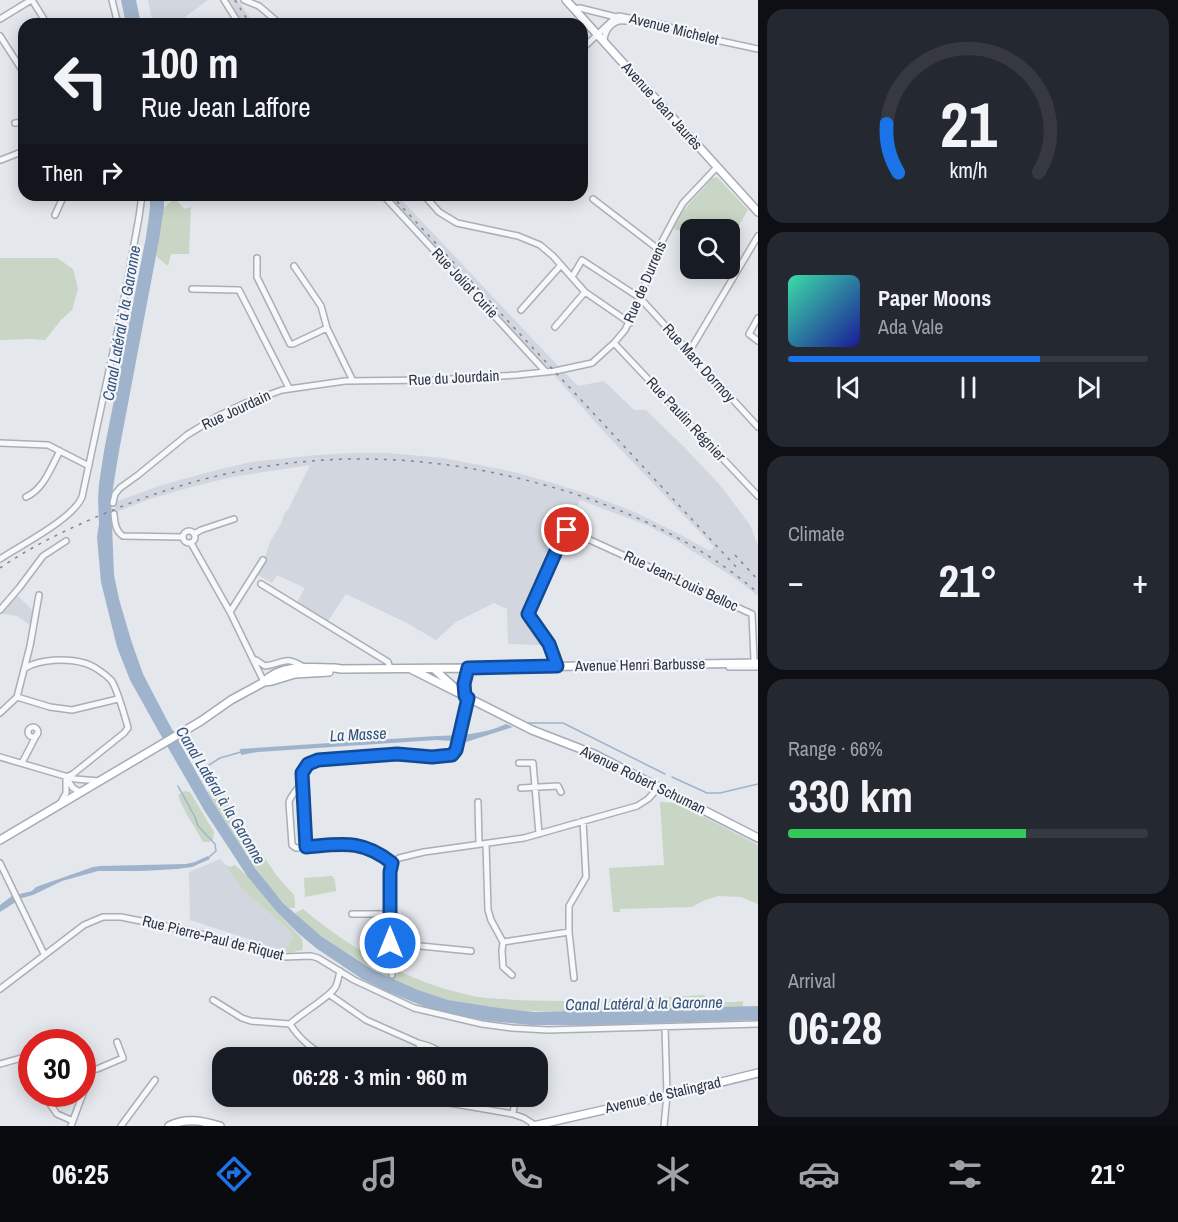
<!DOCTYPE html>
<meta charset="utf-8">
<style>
:root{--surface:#171b24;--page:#242831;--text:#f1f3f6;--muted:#9ea1a6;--line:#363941;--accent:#1a73e8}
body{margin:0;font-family:"Archivo Narrow",sans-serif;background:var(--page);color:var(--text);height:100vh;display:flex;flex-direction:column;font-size:22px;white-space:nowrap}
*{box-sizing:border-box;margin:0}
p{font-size:20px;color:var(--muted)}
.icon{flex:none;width:33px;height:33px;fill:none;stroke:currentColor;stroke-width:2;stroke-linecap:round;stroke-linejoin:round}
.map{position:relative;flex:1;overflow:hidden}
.sheet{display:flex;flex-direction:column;gap:9px;padding:9px;background:#0d0f14;width:420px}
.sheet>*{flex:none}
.hud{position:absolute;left:18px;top:18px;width:570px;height:183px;border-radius:18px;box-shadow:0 3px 15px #0003;background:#171b24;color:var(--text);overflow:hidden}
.controls{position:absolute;left:680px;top:219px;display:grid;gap:12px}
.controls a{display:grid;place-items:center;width:60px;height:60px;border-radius:12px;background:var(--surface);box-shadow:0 3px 15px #0003;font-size:30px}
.speed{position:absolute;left:18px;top:1029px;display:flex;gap:12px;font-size:30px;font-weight:700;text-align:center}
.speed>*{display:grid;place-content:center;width:78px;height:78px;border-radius:50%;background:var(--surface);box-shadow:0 3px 15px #0003;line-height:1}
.speed .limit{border:9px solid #d22;background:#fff;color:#111}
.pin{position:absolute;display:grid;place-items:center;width:51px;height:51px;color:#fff;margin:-26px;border:3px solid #fff;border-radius:50%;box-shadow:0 2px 6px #0007}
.me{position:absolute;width:66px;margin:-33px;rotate:0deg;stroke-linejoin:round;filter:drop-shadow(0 0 4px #0008)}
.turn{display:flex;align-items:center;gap:21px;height:126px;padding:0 24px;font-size:27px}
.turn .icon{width:78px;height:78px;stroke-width:2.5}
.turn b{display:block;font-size:42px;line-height:51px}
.then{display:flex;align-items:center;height:57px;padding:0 24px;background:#0003;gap:12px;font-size:22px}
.big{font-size:45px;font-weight:700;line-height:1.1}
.sheet .tile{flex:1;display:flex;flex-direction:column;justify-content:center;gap:9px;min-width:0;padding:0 21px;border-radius:18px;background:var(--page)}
.sheet .dial{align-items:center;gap:0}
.dial svg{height:156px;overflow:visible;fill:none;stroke:var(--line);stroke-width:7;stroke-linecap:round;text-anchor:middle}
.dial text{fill:var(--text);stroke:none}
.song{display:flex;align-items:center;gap:18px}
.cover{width:72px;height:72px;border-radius:9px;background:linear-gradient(135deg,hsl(160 70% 55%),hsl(240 70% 35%))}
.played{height:6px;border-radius:3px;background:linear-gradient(90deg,var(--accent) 70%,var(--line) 70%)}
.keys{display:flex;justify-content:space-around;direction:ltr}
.heat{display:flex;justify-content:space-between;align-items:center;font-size:33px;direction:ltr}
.charge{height:9px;border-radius:4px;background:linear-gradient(90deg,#34c759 66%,var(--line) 0)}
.trip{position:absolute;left:212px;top:1047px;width:336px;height:60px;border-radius:18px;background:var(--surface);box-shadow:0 3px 15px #0003;font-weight:700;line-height:60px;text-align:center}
.tabs{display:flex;height:96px;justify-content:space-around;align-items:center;background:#090b0e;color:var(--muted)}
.tabs .icon{width:42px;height:42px}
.tabs .current{color:var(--accent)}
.tabs b{font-size:27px;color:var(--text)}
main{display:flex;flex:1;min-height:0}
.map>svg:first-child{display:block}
.built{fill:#d2d6de}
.green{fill:#c9d6c5}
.water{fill:#9fb4cc}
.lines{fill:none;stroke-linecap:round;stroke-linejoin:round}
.stream{stroke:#9fb4cc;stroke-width:1.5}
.minor-casing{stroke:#a9aeb7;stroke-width:8}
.major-casing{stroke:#a3abb8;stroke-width:10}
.minor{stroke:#f7f8fa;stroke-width:5}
.major{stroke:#fff;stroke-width:7}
.rail{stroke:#7d8696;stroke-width:1.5;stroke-dasharray:3 6;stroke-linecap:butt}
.route-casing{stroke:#114b97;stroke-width:15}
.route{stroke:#1a73e8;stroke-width:10}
.labels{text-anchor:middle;stroke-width:4.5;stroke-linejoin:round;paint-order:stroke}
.street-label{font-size:15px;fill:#2b3445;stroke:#f4f6f9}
.water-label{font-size:16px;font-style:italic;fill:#34527a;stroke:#f4f6f9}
</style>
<main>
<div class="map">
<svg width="758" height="1126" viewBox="0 0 758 1126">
<rect width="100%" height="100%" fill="#e4e7ec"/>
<path class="built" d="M148 0H208L185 17 188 24H153Z
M229 0H238L254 24H243Z
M385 195H397L559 367 548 368Z
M565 373 578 386 604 381 634 410H646L685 448 720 485 750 525 758 546V596L736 579 677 541 649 526 580 500 568 526 562 530 523 616 532 627 542 645 508 644 507 609 494 603 456 622 436 640 405 622 346 594 328 621 297 602 305 588 277 575 272 583 258 575 264 561 270 542 281 524 284 514 289 508 310 465 232 477 191 487 150 499 116 512 115 502 159 486 205 473 251 462 316 455 351 453H388L443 458 510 471 546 481 588 494 637 513 679 534 710 551 714 547 605 433 554 375Z
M16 594 33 611 30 625 17 616 0 613Z
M220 859 226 865 241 888 290 931 293 937 285 951 267 947 264 944 190 920 189 872Z"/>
<path class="green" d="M717 177 748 210 729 242V230H690V232H686L674 229C682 207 699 195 712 178Z
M175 198 184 209 191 207 189 254H171L168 266 156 256 164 208Z
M0 258H57L73 269 78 289 72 310 61 320 45 340 32 339 0 340Z
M210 790 219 791 277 876 294 895 295 901V908H289C260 881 235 835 213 802L208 792Z
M184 791 190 792 214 832 213 840 209 842H203C195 826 183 812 178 795Z
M660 802 678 803 758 845V904L741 897 718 896 703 901 692 907 620 909V912H613L609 868 664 865Z
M226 865 230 867 235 865 247 876 278 913 302 939 303 946 302 950 289 953 285 951 293 937 290 931 241 888Z
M332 876 335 880 336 891 305 897 304 878Z
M303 909C352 950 410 983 473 996 482 998 492 998 501 999 528 1001 556 1001 583 1001L589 1004V1008L587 1011C531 1012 472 1011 419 991 393 981 369 967 346 952 327 940 310 929 295 913Z
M704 995 709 1002H736L743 1001V1007L596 1011 597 1001 606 999 659 998Z"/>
<path class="water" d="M121 0H136L141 24H126Z
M150 195H164V208L159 240 119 451 111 500 114 575 119 599 131 640 143 674 168 722 213 802 255 868 283 903 321 936 373 970 418 990 448 1000 492 1007 534 1012 758 1006V1020L595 1025H531L488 1021 467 1017 428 1008 388 992 362 979 316 948 298 933 277 912 247 876 204 810 159 732 130 680 117 647 101 582 97 537 99 524 98 499 99 484 104 451 146 237 150 208Z
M506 724 513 727 466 742 436 740 258 752 241 755 240 749 436 736C461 735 482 735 506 724Z
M208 856 210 859 192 867 177 869 142 871H98L62 881 33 895 22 898 0 912V905L12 896 32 891 36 887 93 867 100 866 186 864 195 862Z"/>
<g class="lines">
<path class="stream" d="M527 723H563L665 774
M209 765 220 758 241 752
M672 777 707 793H720L758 784
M178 786 195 817 198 826 215 844 216 851 208 858"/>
<defs>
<path id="minor" d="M32 0 47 24
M112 0 118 24
M224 0 239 24
M244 0 259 6 280 24
M574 9 580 8 616 17
M0 19 31 0
M0 36 24 73
M604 42C604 30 613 19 625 21
M582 49 616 17 619 16 664 25 693 35 758 49
M15 123 24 122
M1 160 24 151
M383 195 546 372
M424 195 439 212 457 223 518 236 540 245 553 256 585 292 630 323
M593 199 658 249
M55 215 64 195
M257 258V277L290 344H293L327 328
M294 266 321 306 327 328 353 381
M572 277 582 260 640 298 758 427
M192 289 239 290 289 388
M521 310 561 265
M758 318 749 334 758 341
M555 327 585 292
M614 343 758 496
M689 352 758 236
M0 443 48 445 89 466
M26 497C44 489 51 467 60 451
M113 503 115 494 120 488 138 475 187 435 218 416 243 404 282 390 345 381 433 380 517 375 555 371 592 363 614 343 625 330 640 298 658 249 675 217 683 203 717 167
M114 514C115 522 115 531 123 536L182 537
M183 537a6 6 0 1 1 12 0a6 6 0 1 1-12 0Z
M194 534 201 530 234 519
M191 543 230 612
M0 559C21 545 73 519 82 497L123 305 139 217 142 195
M263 560 230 612 264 682
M261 584 388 662 390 668
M0 610 19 588 43 556 66 541
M256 660 265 666C286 663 283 655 304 667
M557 666 549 644 528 614 565 531 568 530 752 614 754 660
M729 667H758
M25 668C40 659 67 658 84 663 93 665 105 674 111 680 117 688 124 714 127 724L128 728 124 733 73 774 66 777
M17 697 30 646 39 595
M0 713 17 697 50 707 72 710 118 699
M28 732a5 5 0 1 1 10 0a5 5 0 1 1-10 0Z
M0 757 75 779 99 781
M22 763 37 734
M519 763H533L539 834
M67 779 73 788 80 792
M302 782C298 789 291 795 289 802L292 845 296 848C334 845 360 837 392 863
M521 788 558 786 561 792
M478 802 479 844
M60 804 66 793V777
M486 844 488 910 491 920 503 942 569 932V906L586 877 583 821
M306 847 302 782C303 770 306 763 318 760L397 754 432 757 452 755 456 750 468 698
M0 863 44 954
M392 863 399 858 424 852 524 838 637 806 648 799 659 787
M352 914H390
M569 932 574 978
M503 942 502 951 503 967 512 975
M390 943 471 951
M392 975C393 938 386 899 392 863
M0 989 84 925 103 917H121L191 931 283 957 311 956 318 958 354 980 414 1008 482 1024 512 1028 548 1030 758 1024
M330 995 366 1020 418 1043 421 1048 419 1058
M213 1000 242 1018 251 1021 290 1024
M418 1043 429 1046 441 1052
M330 1058C312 1050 300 1040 290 1024 300 1014 332 996 336 986 338 981 339 975 340 971
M422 1058 441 1052H461L492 1058
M0 1064 32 1055
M92 1069H97L123 1058 117 1042
M43 1094 57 1114 73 1121
M420 1096 432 1100 513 1114 524 1118 535 1125
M513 1096 514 1107 513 1114
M71 1126C75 1115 79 1104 83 1094 90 1077 98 1065 82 1050
M121 1126 155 1080
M664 1126 667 1095 665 1027"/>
<path id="major" d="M566 0 758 212
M411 669 532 730 594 754 758 838
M434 669 456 689
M264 682 272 681 295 674 329 672
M465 696 464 684 468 668
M0 840 201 721 231 700 264 682C280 663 313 668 335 668L341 669 468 668 758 663
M169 1126C186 1117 202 1121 220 1126
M533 1126 673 1094 758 1073"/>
</defs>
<use href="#minor" class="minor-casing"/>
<use href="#major" class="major-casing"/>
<use href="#minor" class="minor"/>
<use href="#major" class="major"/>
<path class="rail" d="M235 0 250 24
M391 195 738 569
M735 555 758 580
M0 568C35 544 74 526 113 510 267 446 417 444 575 494 641 516 705 547 758 593"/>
</g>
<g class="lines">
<defs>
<path id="route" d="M390 943V872L392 863C362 839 342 844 306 847L302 773 308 764 318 760 397 754 432 757 452 755 456 750 468 698 465 696 464 684 468 668 557 666 549 644 528 614 565 531 567 530"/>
</defs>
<use href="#route" class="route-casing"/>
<use href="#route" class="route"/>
</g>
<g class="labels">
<g class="street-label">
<text transform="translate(674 29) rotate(14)" y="5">Avenue Michelet</text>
<text transform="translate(662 106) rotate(48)" y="5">Avenue Jean Jaurès</text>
<text transform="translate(645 282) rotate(-67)" y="5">Rue de Durrens</text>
<text transform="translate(465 283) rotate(47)" y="5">Rue Joliot Curie</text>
<text transform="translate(699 363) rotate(48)" y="5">Rue Marx Dormoy</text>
<text transform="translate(454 378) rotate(-3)" y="5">Rue du Jourdain</text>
<text transform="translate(236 410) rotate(-25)" y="5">Rue Jourdain</text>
<text transform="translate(686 419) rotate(47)" y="5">Rue Paulin Régnier</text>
<text transform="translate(681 581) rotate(25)" y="5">Rue Jean-Louis Belloc</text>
<text transform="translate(640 665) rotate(-1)" y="5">Avenue Henri Barbusse</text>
<text transform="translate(643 780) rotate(26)" y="5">Avenue Robert Schuman</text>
<text transform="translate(213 938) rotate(14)" y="5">Rue Pierre-Paul de Riquet</text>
<text transform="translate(663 1095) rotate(-13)" y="5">Avenue de Stalingrad</text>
</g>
<g class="water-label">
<text transform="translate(121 323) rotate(-80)" y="6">Canal Latéral à la Garonne</text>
<text transform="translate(358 734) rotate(-3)" y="6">La Masse</text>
<text transform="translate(221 795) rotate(59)" y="6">Canal Latéral à la Garonne</text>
<text transform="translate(644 1003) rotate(-1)" y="6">Canal Latéral à la Garonne</text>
</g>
</g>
</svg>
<div class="controls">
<a><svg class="icon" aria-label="search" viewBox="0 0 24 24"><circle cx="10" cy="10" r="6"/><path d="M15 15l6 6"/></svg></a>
</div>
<div class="speed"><div class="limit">30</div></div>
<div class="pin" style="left:567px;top:530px;background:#d93025"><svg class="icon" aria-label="arrive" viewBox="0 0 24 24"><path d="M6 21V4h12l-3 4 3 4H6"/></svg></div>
<svg class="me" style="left:390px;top:943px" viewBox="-20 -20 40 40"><circle r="17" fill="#1a73e8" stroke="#fff" stroke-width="3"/><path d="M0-11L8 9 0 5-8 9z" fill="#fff"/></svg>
<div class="trip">06:28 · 3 min · 960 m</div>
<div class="hud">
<div class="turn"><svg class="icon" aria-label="left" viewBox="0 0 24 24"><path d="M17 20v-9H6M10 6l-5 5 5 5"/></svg><div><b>100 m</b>Rue Jean Laffore</div></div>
<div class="then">Then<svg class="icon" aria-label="right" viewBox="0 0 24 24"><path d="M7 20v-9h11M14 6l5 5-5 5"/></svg></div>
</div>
</div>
<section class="sheet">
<div class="tile dial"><svg viewBox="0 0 100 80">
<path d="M14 69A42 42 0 1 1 86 69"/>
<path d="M14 69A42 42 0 0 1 8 44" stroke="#1a73e8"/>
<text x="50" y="56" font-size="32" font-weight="700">21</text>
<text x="50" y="72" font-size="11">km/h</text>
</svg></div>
<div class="tile">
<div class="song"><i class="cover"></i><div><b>Paper Moons</b><p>Ada Vale</p></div></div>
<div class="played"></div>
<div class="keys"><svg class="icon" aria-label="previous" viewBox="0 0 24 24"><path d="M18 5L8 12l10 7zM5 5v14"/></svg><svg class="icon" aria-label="pause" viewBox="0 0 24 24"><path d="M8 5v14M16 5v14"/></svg><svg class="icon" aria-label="next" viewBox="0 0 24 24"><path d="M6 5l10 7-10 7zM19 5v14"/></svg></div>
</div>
<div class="tile"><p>Climate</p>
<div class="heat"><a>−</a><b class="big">21°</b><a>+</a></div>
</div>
<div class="tile"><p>Range · 66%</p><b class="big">330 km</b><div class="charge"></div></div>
<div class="tile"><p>Arrival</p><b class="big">06:28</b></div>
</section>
</main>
<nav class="tabs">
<b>06:25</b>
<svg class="icon current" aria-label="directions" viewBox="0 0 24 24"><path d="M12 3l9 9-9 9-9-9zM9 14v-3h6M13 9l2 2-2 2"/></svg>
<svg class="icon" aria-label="music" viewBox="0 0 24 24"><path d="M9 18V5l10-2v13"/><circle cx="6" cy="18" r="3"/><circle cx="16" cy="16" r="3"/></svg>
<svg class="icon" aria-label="phone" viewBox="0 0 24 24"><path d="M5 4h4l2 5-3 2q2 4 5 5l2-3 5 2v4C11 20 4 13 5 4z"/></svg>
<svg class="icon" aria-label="climate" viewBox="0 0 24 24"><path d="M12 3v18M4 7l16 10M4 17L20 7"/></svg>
<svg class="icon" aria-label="car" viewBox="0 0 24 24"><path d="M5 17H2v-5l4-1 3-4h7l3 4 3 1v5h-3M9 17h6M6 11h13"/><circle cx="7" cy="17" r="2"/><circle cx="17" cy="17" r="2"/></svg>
<svg class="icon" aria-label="filters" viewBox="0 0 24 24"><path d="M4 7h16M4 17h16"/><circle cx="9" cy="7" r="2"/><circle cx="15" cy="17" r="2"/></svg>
<b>21°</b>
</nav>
